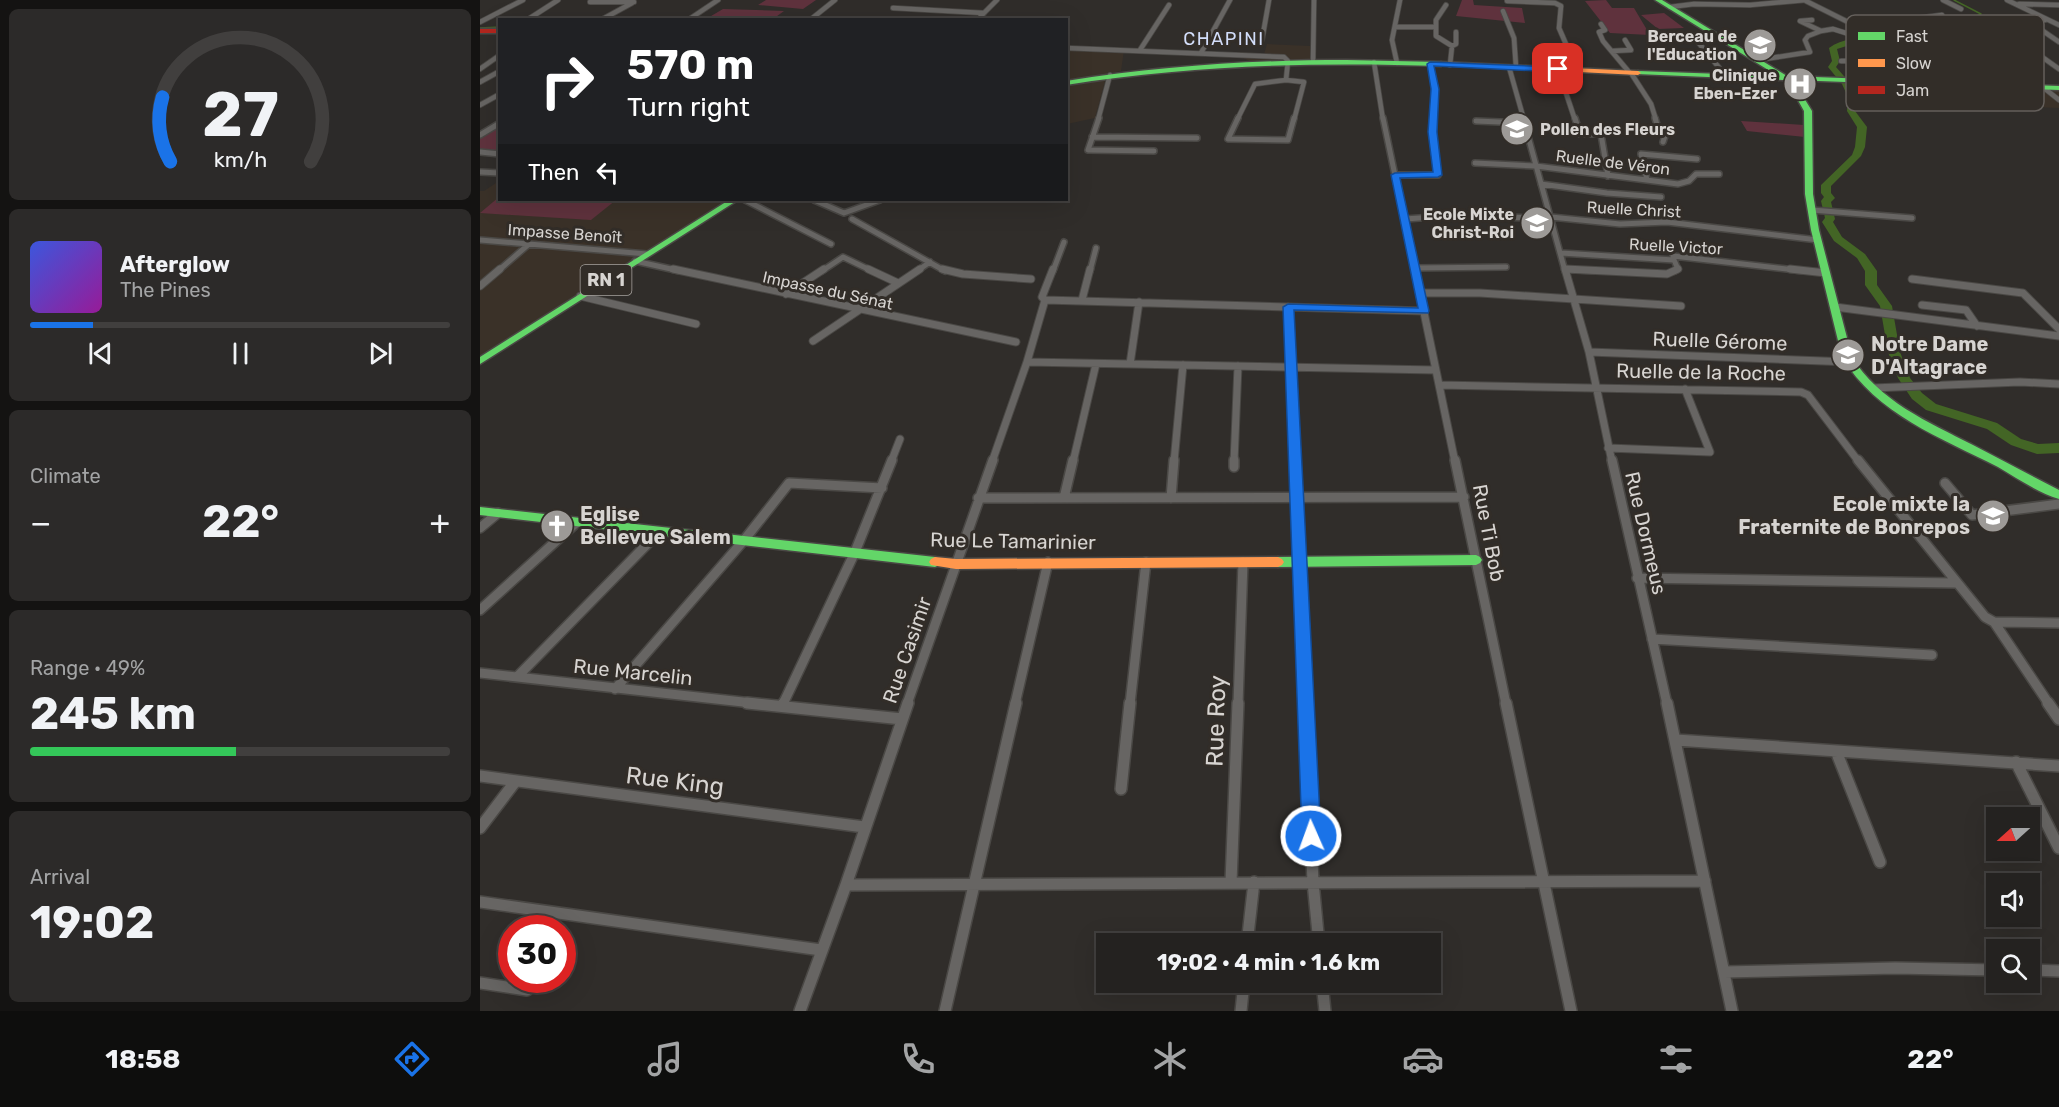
<!DOCTYPE html>
<meta charset="utf-8">
<style>
:root{--surface:#242220;--page:#2c2a29;--text:#f1f3f6;--muted:#a3a4a5;--line:#413f3e;--accent:#1a73e8}
body{margin:0;font-family:Rubik,sans-serif;background:var(--page);color:var(--text);height:100vh;display:flex;flex-direction:column;font-size:22px;white-space:nowrap}
*{box-sizing:border-box;margin:0}
p{font-size:20px;color:var(--muted)}
.icon{flex:none;width:33px;height:33px;fill:none;stroke:currentColor;stroke-width:2;stroke-linecap:round;stroke-linejoin:round}
.map{position:relative;flex:1;overflow:hidden}
.side{display:flex;flex-direction:column;gap:9px;padding:9px;background:#141312;width:480px}
.side>*{flex:none}
.top-card{position:absolute;left:18px;top:18px;width:570px;height:183px;border-radius:0px;box-shadow:0 6px 24px #0002,0 0 0 2px var(--line);background:#202124;color:#fff;overflow:hidden}
.needle{width:39px;rotate:249deg}
.buttons{position:absolute;left:1506px;top:807px;display:grid;gap:12px}
.buttons a{display:grid;place-items:center;width:54px;height:54px;border-radius:0px;background:var(--surface);box-shadow:0 6px 24px #0002,0 0 0 2px var(--line);font-size:30px}
.speed{position:absolute;left:18px;top:915px;display:flex;gap:12px;font-size:30px;font-weight:700;text-align:center}
.speed>*{display:grid;place-content:center;width:78px;height:78px;border-radius:50%;background:var(--surface);box-shadow:0 6px 24px #0002,0 0 0 2px var(--line);line-height:1}
.speed .limit{border:9px solid #d22;background:#fff;color:#111}
.pin{position:absolute;display:grid;place-items:center;width:51px;height:51px;color:#fff;margin:-26px;border-radius:12px;box-shadow:0 3px 9px #0006}
.me{position:absolute;width:66px;margin:-33px;rotate:358deg;stroke-linejoin:round;filter:drop-shadow(0 0 4px #0008)}
.turn{display:flex;align-items:center;gap:21px;height:126px;padding:0 30px;font-size:27px}
.turn .icon{width:78px;height:78px;stroke-width:2.5}
.turn b{display:block;font-size:42px;line-height:51px}
.then{display:flex;align-items:center;height:57px;padding:0 30px;background:#0003;gap:12px;font-size:22px}
.big{font-size:45px;font-weight:700;line-height:1.1}
.side .card{flex:1;display:flex;flex-direction:column;justify-content:center;gap:9px;min-width:0;padding:0 21px;border-radius:9px;background:var(--page)}
.side .dial{align-items:center;gap:0}
.dial svg{height:156px;overflow:visible;fill:none;stroke:var(--line);stroke-width:7;stroke-linecap:round;text-anchor:middle}
.dial text{fill:var(--text);stroke:none}
.song{display:flex;align-items:center;gap:18px}
.cover{width:72px;height:72px;border-radius:9px;background:linear-gradient(135deg,hsl(230 70% 55%),hsl(300 70% 35%))}
.played{height:6px;border-radius:3px;background:linear-gradient(90deg,var(--accent) 15%,var(--line) 15%)}
.keys{display:flex;justify-content:space-around;direction:ltr}
.heat{display:flex;justify-content:space-between;align-items:center;font-size:33px;direction:ltr}
.charge{height:9px;border-radius:4px;background:linear-gradient(90deg,#34c759 49%,var(--line) 0)}
.trip{position:absolute;left:616px;top:933px;width:345px;height:60px;border-radius:0px;background:var(--surface);box-shadow:0 6px 24px #0002,0 0 0 2px var(--line);font-weight:700;line-height:60px;text-align:center}
.dock{display:flex;height:96px;justify-content:space-around;align-items:center;background:#0e0e0d;color:var(--muted)}
.dock .icon{width:42px;height:42px}
.dock .selected{color:var(--accent)}
.dock b{font-size:27px;color:var(--text)}
main{display:flex;flex:1;min-height:0}
.map>svg:first-child{display:block}
.built{fill:#3a3128}
.green{fill:#5f323d}
.lines{fill:none;stroke-linecap:round;stroke-linejoin:round}
.stream{stroke:#436525;stroke-width:1.5}
.river{fill:#436525;fill-rule:evenodd}
.street-far4-casing{stroke:#4a4845;stroke-width:6}
.street-far3-casing{stroke:#4a4845;stroke-width:8}
.street-far2-casing{stroke:#4a4845;stroke-width:9}
.street-far1-casing{stroke:#4a4845;stroke-width:12}
.street-casing{stroke:#4a4845;stroke-width:14}
.fast-casing{stroke:#4a4845;stroke-width:3}
.slow-casing{stroke:#4a4845;stroke-width:3}
.jam-casing{stroke:#4a4845;stroke-width:3}
.street-far4{stroke:#676563;stroke-width:4.5}
.street-far3{stroke:#676563;stroke-width:5}
.street-far2{stroke:#676563;stroke-width:7}
.street-far1{stroke:#676563;stroke-width:9}
.street{stroke:#676563;stroke-width:11}
.fast{fill:#63d668;fill-rule:evenodd}
.slow{fill:#ff974d;fill-rule:evenodd}
.jam{fill:#b3261e;fill-rule:evenodd}
.route{fill:#1a73e8;stroke:#114b97;stroke-width:1.5}
.labels{text-anchor:middle;stroke-width:6;stroke-linejoin:round;paint-order:stroke}
.far-poi-label{font-size:16px;font-weight:bold;fill:#d7d4d1;stroke:#322d28;text-anchor:end}
.far-street-label{font-size:16px;fill:#d7d4d1;stroke:#322d28}
.far-quarter-label{font-size:18px;letter-spacing:1.5px;fill:#d2ddf9;stroke:#322d28}
.shield{fill:#322d28;stroke:#a6a29e;stroke-width:1.5}
.shield-label{font-size:18px;font-weight:bold;fill:#d7d4d1}
.street-label{font-size:20px;fill:#d7d4d1;stroke:#322d28}
.poi-label{font-size:20px;font-weight:bold;fill:#d7d4d1;stroke:#322d28;text-anchor:start}
.near-street-label{font-size:24px;fill:#d7d4d1;stroke:#322d28}
.key{fill:#322d28;stroke:#645f5b;stroke-width:1.5}
.key-label{font-size:16px;fill:#d7d4d1}
</style>
<main>
<section class="side">
<div class="card dial"><svg viewBox="0 0 100 80">
<path d="M14 69A42 42 0 1 1 86 69"/>
<path d="M14 69A42 42 0 0 1 10 36" stroke="#1a73e8"/>
<text x="50" y="56" font-size="32" font-weight="700">27</text>
<text x="50" y="72" font-size="11">km/h</text>
</svg></div>
<div class="card">
<div class="song"><i class="cover"></i><div><b>Afterglow</b><p>The Pines</p></div></div>
<div class="played"></div>
<div class="keys"><svg class="icon" aria-label="previous" viewBox="0 0 24 24"><path d="M18 5L8 12l10 7zM5 5v14"/></svg><svg class="icon" aria-label="pause" viewBox="0 0 24 24"><path d="M8 5v14M16 5v14"/></svg><svg class="icon" aria-label="next" viewBox="0 0 24 24"><path d="M6 5l10 7-10 7zM19 5v14"/></svg></div>
</div>
<div class="card"><p>Climate</p>
<div class="heat"><a>−</a><b class="big">22°</b><a>+</a></div>
</div>
<div class="card"><p>Range · 49%</p><b class="big">245 km</b><div class="charge"></div></div>
<div class="card"><p>Arrival</p><b class="big">19:02</b></div>
</section>
<div class="map">
<svg width="1579" height="1011" viewBox="0 0 1579 1011">
<rect width="100%" height="100%" fill="#302d2a"/>
<path class="built" d="M787 44 830 46 832 63 775 64 756 54V52L784 54Z
M587 49 644 50 641 71 627 74 615 118 587 124Z
M1502 87 1579 89V108L1520 106Z
M19 181 20 200H250L0 357V191H4Z"/>
<path class="green" d="M286 0H336L323 9 278 5Z
M982 0H993L994 5 1042 8 1045 23 976 16Z
M1126 0 1132 8H1154L1170 35 1130 33 1105 1Z
M243 9 304 11 293 19H226Z
M1184 13 1204 28 1178 29 1161 15Z
M1261 121 1324 125 1325 137 1267 131Z
M13 129H19V151L0 150V137Z
M19 197 20 200H136L111 220 0 213Z"/>
<g class="lines">
<path class="stream" d="M1474 0 1501 14 1490 19 1492 27 1484 29 1489 31 1487 34 1476 36
M0 28 20 27
M1416 39 1439 40 1470 36"/>
<path class="river" d="M1416 37 1420 39 1419 41 1373 44 1357 49 1360 61 1356 67 1370 83 1376 97 1375 111 1387 127 1385 147 1381 156 1351 186V193L1355 198 1351 202 1355 219 1353 222 1362 237 1385 254 1397 271V285L1412 306 1420 352 1430 378 1442 393 1456 404 1517 423 1541 439 1558 444 1579 443V453L1557 454 1531 445 1507 429 1446 410 1432 399 1418 378 1408 352 1400 306 1385 285V271L1377 258 1354 241 1342 222 1345 218 1341 201 1344 197 1341 193V185L1372 155 1375 147 1377 127 1367 111 1368 97 1362 84 1348 67 1352 61 1349 48C1365 35 1396 37 1416 37Z"/>
<defs>
<path id="street-far4" d="M1463 0 1481 9
M1527 0 1579 25
M1027 1 1075 3 1081 6 1079 28 1092 58V70
M1326 1 1372 24 1422 19 1442 20 1466 38
M110 2H154
M1539 4 1579 5
M966 5 956 20V36L972 46 970 65
M1190 7 1214 4 1270 5 1326 0
M413 8 504 13
M1023 11 1034 38 1036 67
M1439 18 1462 15
M1523 18 1565 20
M47 20 78 0
M121 20 152 3
M208 20 238 0
M330 20 355 0
M497 20 517 0
M1547 20 1579 42
M0 22 43 0
M1387 23 1400 33
M1121 24 1125 30 1119 32 1123 41 1149 72
M915 27H956
M1524 30 1579 69
M1341 31 1353 29 1369 34
M1213 36 1246 76
M1475 37 1466 38 1531 86
M782 40 789 0
M972 46 976 44V32
M1437 47 1421 50V55L1441 83
M586 48 804 57 808 61 806 80
M660 50 689 5
M1132 51 1151 50 1145 40
M721 53 750 0
M1278 60 1330 52 1325 40 1328 36 1341 31 1320 21 1332 20
M1361 61H1424
M833 62 834 0
M894 62 903 120
M917 63 912 40 920 0
M950 64 955 89 953 120
M1029 67 1044 120
M0 69 20 55
M1078 69 1095 120
M1151 73 1171 104 1176 120
M806 80 824 82 814 120
M0 82 20 71
M1564 88 1579 100
M0 105 20 94
M618 120 630 75
M757 120 775 84 806 80"/>
<path id="street-far3" d="M619 118 608 150 674 151
M758 118 748 139 808 140 814 118
M903 118 935 271
M1043 118 1085 271
M1095 118 1100 134H1121L1128 176
M1175 118 1178 128 1185 136 1183 142
M996 121 1044 123
M0 135 20 123
M612 137 717 138
M0 152 20 154
M995 163 1056 166 1198 184 1209 181 1216 174H1239
M0 172 20 173
M915 175H958L952 132 953 118
M1167 180 1161 154 1217 159
M1061 184 1127 193 1181 197
M265 200 351 244
M334 200 364 213 400 200
M1332 210 1432 218
M1071 217 1140 224 1187 222 1338 240
M372 219 465 271
M925 219 982 215 1071 219
M0 240 167 254
M1081 253 1194 260 1193 256 1324 271
M1194 260 1198 269 1195 271
M155 261 200 271
M935 268 1026 267
M1085 269 1116 271
M18 271 49 244
M342 271 363 257 392 271
M437 271 450 262
M573 271 584 242
M610 271 616 248"/>
<path id="street-far2" d="M193 269 536 342
M388 269 418 283
M462 269 483 274 551 279
M935 269 975 462
M1085 269 1109 352 1132 462
M1085 269 1187 274 1198 269
M1310 269 1346 273
M1432 279 1543 293 1579 329
M0 286 20 269
M940 293H1000L1201 306
M306 294 344 269
M100 296 216 324
M565 300 944 311
M565 300 562 297 573 269
M602 300 610 269
M1442 305 1486 310 1497 326
M808 307 815 462
M1355 307 1579 336
M333 341 440 269
M1109 352 1369 362
M547 362 955 370
M650 364 659 302
M959 385 1321 392 1328 395 1379 462
M1393 388 1540 382 1579 384
M1128 448 1230 452 1205 389
M411 462 420 439
M512 462 547 362 565 300
M593 462 616 364
M694 462 703 365
M754 462 758 366"/>
<path id="street-far1" d="M815 460 825 704
M975 460 1026 704
M1132 460 1187 704
M1378 460 1505 617 1514 622 1579 623
M754 467V460
M1465 483 1492 515 1579 504
M498 498 984 497
M584 498 593 460
M691 498 694 460
M0 528 18 513
M1157 578 1475 583
M0 610 96 523
M1514 622 1569 704
M1172 639 1452 655
M0 673 281 704
M38 676 179 532
M135 689 265 539 309 483 402 488
M303 704 375 552 412 460
M427 704 513 460
M535 704 568 562
M650 704 666 562
M758 704 763 562"/>
<path id="street" d="M267 703 422 719
M825 703 833 882 839 944
M1026 703 1091 1011
M1187 703 1252 1011
M1568 703 1579 719
M302 706 304 703
M1196 740 1579 766
M1356 751 1400 862
M1536 762 1579 848
M0 776 384 827
M641 789 650 703
M0 828 35 782
M751 882 758 703
M366 885 1225 881
M0 902 341 950
M767 944 774 882
M1550 970 1579 971
M1244 972 1415 968 1516 970
M842 982 845 1011
M0 983 47 990
M320 1011 366 885 428 703
M465 1011 536 703
M761 1011 764 982"/>
<path id="fast" d="M1175 0H1182L1307 76 1579 86V90L1312 80 1316 85 1332 111 1333 194 1339 230 1372 357C1399 401 1448 422 1493 445 1522 460 1550 475 1579 490V499C1558 493 1537 478 1518 467 1461 438 1396 414 1362 357L1331 230 1325 194 1324 111 1310 86 1303 80 1156 74V72L1158 71 1298 76Z
M866 60 961 62 964 64 961 66C835 62 711 65 586 85V81C680 66 772 60 866 60Z
M249 200H258L0 364V357Z
M0 507 455 557 459 559 461 562 459 565 455 567 0 515Z
M996 555 1000 557 1002 560 1000 563 996 565 798 567 794 565 792 562 794 559 798 557Z"/>
<path id="slow" d="M961 62 1158 71 1161 73 1158 75 959 65V63Z
M455 557 476 559 798 557 802 559 804 562 802 565 798 567 476 569 451 565 449 562 451 559Z"/>
<path id="jam" d="M0 29H20V33H0Z"/>
</defs>
<use href="#street-far4" class="street-far4-casing"/>
<use href="#street-far3" class="street-far3-casing"/>
<use href="#street-far2" class="street-far2-casing"/>
<use href="#street-far1" class="street-far1-casing"/>
<use href="#street" class="street-casing"/>
<use href="#fast" class="fast-casing"/>
<use href="#slow" class="slow-casing"/>
<use href="#jam" class="jam-casing"/>
<use href="#street-far4" class="street-far4"/>
<use href="#street-far3" class="street-far3"/>
<use href="#street-far2" class="street-far2"/>
<use href="#street-far1" class="street-far1"/>
<use href="#street" class="street"/>
<use href="#fast" class="fast"/>
<use href="#slow" class="slow"/>
<use href="#jam" class="jam"/>
</g>
<path class="route" d="M950 62 1078 67 1082 69 1078 72 954 66 959 89 957 132 962 175 958 177 920 178 949 311 948 313 814 310 841 836 838 842 831 845 825 842 822 836 803 307 808 304 938 308 911 175 915 173 953 172 948 132 951 89 947 64Z"/>
<defs>
<symbol id="school-disc" viewBox="-11 -11 22 22"><circle r="9.5" fill="#9d9a97" stroke="#322d28"/><path d="M0-5L7-2L0 1L-7-2ZM-4 1L0 2.5L4 1V4Q0 6-4 4Z" fill="#fff"/></symbol>
<symbol id="hospital-disc" viewBox="-11 -11 22 22"><circle r="9.5" fill="#9d9a97" stroke="#322d28"/><path d="M-5-5h3v3.5h4V-5h3V5h-3V1.5h-4V5h-3Z" fill="#fff"/></symbol>
<symbol id="church-disc" viewBox="-11 -11 22 22"><circle r="9.5" fill="#9d9a97" stroke="#322d28"/><path d="M-1.2-6h2.4v3.5h3.3v2.4h-3.3V6h-2.4V-.1h-3.3v-2.4h3.3Z" fill="#fff"/></symbol>
</defs>
<g fill-rule="evenodd">
<use href="#school-disc" x="1261" y="26" width="38" height="38"/>
<use href="#hospital-disc" x="1301" y="65" width="38" height="38"/>
<use href="#school-disc" x="1018" y="110" width="38" height="38"/>
<use href="#school-disc" x="1038" y="204" width="38" height="38"/>
<use href="#school-disc" x="1349" y="336" width="38" height="38"/>
<use href="#school-disc" x="1494" y="497" width="38" height="38"/>
<use href="#church-disc" x="58" y="507" width="38" height="38"/>
</g>
<g class="labels">
<g class="far-poi-label">
<text x="1257" y="42">Berceau de<tspan x="1257" dy="18">l'Education</tspan></text>
<text x="1297" y="81">Clinique<tspan x="1297" dy="18">Eben-Ezer</tspan></text>
<text x="1060" y="135" text-anchor="start">Pollen des Fleurs</text>
<text x="1034" y="220">Ecole Mixte<tspan x="1034" dy="18">Christ-Roi</tspan></text>
</g>
<g class="far-street-label">
<text transform="translate(1133 162) rotate(7)" y="6">Ruelle de Véron</text>
<text transform="translate(1154 209) rotate(3)" y="6">Ruelle Christ</text>
<text transform="translate(85 233) rotate(4)" y="6">Impasse Benoît</text>
<text transform="translate(1196 246) rotate(3)" y="6">Ruelle Victor</text>
<text transform="translate(348 290) rotate(12)" y="6">Impasse du Sénat</text>
</g>
<g class="far-quarter-label">
<text x="744" y="45">CHAPINI</text>
</g>
<rect class="shield" x="100.5" y="265" width="51" height="30" rx="4.5"/>
<g class="shield-label">
<text x="126" y="286">RN 1</text>
</g>
<g class="street-label">
<text transform="translate(1240 341) rotate(2)" y="7">Ruelle Gérome</text>
<text transform="translate(1221 372) rotate(1)" y="7">Ruelle de la Roche</text>
<text transform="translate(1009 533) rotate(79)" y="7">Rue Ti Bob</text>
<text transform="translate(1166 533) rotate(77)" y="7">Rue Dormeus</text>
<text transform="translate(533 541) rotate(1)" y="7">Rue Le Tamarinier</text>
<text transform="translate(427 650) rotate(-71)" y="7">Rue Casimir</text>
<text transform="translate(153 672) rotate(6)" y="7">Rue Marcelin</text>
</g>
<g class="poi-label">
<text x="1391" y="351">Notre Dame<tspan x="1391" dy="23">D'Altagrace</tspan></text>
<text x="1490" y="511" text-anchor="end">Ecole mixte la<tspan x="1490" dy="23">Fraternite de Bonrepos</tspan></text>
<text x="100" y="521">Eglise<tspan x="100" dy="23">Bellevue Salem</tspan></text>
</g>
<g class="near-street-label">
<text transform="translate(736 721) rotate(-88)" y="8">Rue Roy</text>
<text transform="translate(195 781) rotate(7)" y="8">Rue King</text>
</g>
</g>
<rect x="1366" y="15" width="198" height="96" rx="9" class="key"/>
<rect x="1378" y="32" width="27" height="8" fill="#63d668"/>
<rect x="1378" y="59" width="27" height="8" fill="#ff974d"/>
<rect x="1378" y="86" width="27" height="8" fill="#b3261e"/>
<g class="key-label">
<text x="1416" y="42">Fast</text>
<text x="1416" y="69">Slow</text>
<text x="1416" y="96">Jam</text>
</g>
</svg>
<div class="buttons">
<a><svg class="needle" viewBox="-14 -14 28 28"><path d="M0-13l5 13h-10z" fill="#e53935"/><path d="M0 13l5-13h-10z" fill="#a3a4a5"/></svg></a>
<a><svg class="icon" aria-label="sound" viewBox="0 0 24 24"><path d="M4 9h4l5-4v14l-5-4H4zM17 9q2 3 0 6"/></svg></a>
<a><svg class="icon" aria-label="search" viewBox="0 0 24 24"><circle cx="10" cy="10" r="6"/><path d="M15 15l6 6"/></svg></a>
</div>
<div class="speed"><div class="limit">30</div></div>
<div class="pin" style="left:1078px;top:69px;background:#d93025"><svg class="icon" aria-label="arrive" viewBox="0 0 24 24"><path d="M6 21V4h12l-3 4 3 4H6"/></svg></div>
<svg class="me" style="left:831px;top:836px" viewBox="-20 -20 40 40"><circle r="17" fill="#1a73e8" stroke="#fff" stroke-width="3"/><path d="M0-11L8 9 0 5-8 9z" fill="#fff"/></svg>
<div class="trip">19:02 · 4 min · 1.6 km</div>
<div class="top-card">
<div class="turn"><svg class="icon" aria-label="right" viewBox="0 0 24 24"><path d="M7 20v-9h11M14 6l5 5-5 5"/></svg><div><b>570 m</b>Turn right</div></div>
<div class="then">Then<svg class="icon" aria-label="left" viewBox="0 0 24 24"><path d="M17 20v-9H6M10 6l-5 5 5 5"/></svg></div>
</div>
</div>
</main>
<nav class="dock">
<b>18:58</b>
<svg class="icon selected" aria-label="directions" viewBox="0 0 24 24"><path d="M12 3l9 9-9 9-9-9zM9 14v-3h6M13 9l2 2-2 2"/></svg>
<svg class="icon" aria-label="music" viewBox="0 0 24 24"><path d="M9 18V5l10-2v13"/><circle cx="6" cy="18" r="3"/><circle cx="16" cy="16" r="3"/></svg>
<svg class="icon" aria-label="phone" viewBox="0 0 24 24"><path d="M5 4h4l2 5-3 2q2 4 5 5l2-3 5 2v4C11 20 4 13 5 4z"/></svg>
<svg class="icon" aria-label="climate" viewBox="0 0 24 24"><path d="M12 3v18M4 7l16 10M4 17L20 7"/></svg>
<svg class="icon" aria-label="car" viewBox="0 0 24 24"><path d="M5 17H2v-5l4-1 3-4h7l3 4 3 1v5h-3M9 17h6M6 11h13"/><circle cx="7" cy="17" r="2"/><circle cx="17" cy="17" r="2"/></svg>
<svg class="icon" aria-label="filters" viewBox="0 0 24 24"><path d="M4 7h16M4 17h16"/><circle cx="9" cy="7" r="2"/><circle cx="15" cy="17" r="2"/></svg>
<b>22°</b>
</nav>
